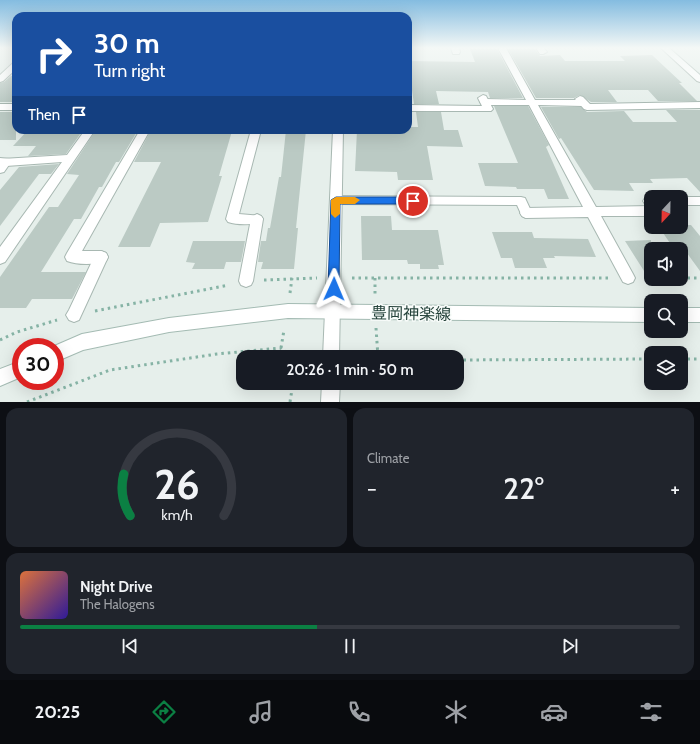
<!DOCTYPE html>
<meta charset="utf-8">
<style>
:root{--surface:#171b24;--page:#20242c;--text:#f1f3f6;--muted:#9ea1a6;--line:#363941;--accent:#0b8043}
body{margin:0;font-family:Cabin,"Noto Sans JP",sans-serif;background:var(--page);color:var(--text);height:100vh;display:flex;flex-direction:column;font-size:15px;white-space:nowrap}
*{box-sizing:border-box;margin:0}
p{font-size:13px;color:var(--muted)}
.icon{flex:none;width:22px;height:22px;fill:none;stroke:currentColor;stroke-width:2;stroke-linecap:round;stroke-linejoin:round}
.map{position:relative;height:402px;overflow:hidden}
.side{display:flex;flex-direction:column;gap:6px;padding:6px;background:#0d0f14;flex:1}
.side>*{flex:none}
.top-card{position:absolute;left:12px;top:12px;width:400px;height:122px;border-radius:12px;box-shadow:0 4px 16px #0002;background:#1a4fa0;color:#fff;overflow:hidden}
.needle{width:26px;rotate:202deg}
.fabs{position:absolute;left:644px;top:190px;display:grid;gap:8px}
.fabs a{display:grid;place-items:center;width:44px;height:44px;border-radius:8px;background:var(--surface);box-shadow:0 4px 16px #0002;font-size:20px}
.speed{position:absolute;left:12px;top:338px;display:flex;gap:8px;font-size:20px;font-weight:700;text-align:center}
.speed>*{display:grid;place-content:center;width:52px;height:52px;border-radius:50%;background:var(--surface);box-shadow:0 4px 16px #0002;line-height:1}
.speed .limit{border:6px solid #d22;background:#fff;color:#111}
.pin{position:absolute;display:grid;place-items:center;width:34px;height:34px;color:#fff;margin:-17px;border:2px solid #fff;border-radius:50%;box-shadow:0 1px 4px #0007}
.me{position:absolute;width:44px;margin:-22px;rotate:1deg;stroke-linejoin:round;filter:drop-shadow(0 0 3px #0008)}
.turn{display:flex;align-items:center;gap:14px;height:84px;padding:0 16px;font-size:18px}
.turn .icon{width:52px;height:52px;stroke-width:2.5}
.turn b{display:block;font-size:28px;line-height:34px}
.then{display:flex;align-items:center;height:38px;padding:0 16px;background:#0003;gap:8px;font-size:15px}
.big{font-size:30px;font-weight:600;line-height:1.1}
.side .tile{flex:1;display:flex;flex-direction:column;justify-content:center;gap:6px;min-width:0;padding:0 14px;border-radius:12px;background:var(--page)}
.side .dial{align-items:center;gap:0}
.dial svg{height:104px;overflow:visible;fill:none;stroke:var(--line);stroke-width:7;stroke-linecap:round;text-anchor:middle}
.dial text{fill:var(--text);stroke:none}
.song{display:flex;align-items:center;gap:12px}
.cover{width:48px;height:48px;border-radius:6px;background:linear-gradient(135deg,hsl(20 70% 55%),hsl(250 70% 35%))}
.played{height:4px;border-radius:2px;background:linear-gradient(90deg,var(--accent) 45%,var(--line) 45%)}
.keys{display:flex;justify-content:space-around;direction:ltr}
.heat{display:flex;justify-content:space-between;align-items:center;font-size:22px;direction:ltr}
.side .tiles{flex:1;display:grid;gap:6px;grid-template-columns:1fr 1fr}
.tile:last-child{grid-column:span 2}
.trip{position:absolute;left:236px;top:350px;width:228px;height:40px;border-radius:12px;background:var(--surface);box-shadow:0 4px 16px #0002;font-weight:600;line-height:40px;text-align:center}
.menu{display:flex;height:64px;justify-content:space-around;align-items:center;background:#090b0e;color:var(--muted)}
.menu .icon{width:28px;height:28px}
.menu .active{color:var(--accent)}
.menu b{font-size:18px;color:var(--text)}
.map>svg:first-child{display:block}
.building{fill:#bbcac4}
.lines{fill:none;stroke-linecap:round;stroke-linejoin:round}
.lane-casing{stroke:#a8b8b2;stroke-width:2}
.street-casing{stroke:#a8b8b2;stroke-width:2}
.secondary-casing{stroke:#a4bbb3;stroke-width:2}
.path{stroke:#86b3a5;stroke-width:3;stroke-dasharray:2.5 4;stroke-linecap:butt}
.lane{fill:#fff;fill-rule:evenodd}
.street{fill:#fff;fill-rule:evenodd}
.secondary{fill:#fff;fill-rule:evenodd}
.route{fill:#1a73e8;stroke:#114b97}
.slow{fill:#f59e0b}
.labels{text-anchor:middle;stroke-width:3;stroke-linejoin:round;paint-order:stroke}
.near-street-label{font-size:16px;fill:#24423a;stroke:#f7fbf9}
</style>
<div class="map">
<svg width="700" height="402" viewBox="0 0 700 402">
<rect width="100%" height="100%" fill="#e6efeb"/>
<path class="building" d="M470 49H497L523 98H490L488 92 436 91 439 104H414L412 90H408V61L475 62Z
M508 49H535L540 56 560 55 565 61H625L620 56 652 55 682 83H679L697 101H658L648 90H608L617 102H591L580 95 574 98H536Z
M11 76H16V102H0V83L4 82Z
M494 106H528L549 145 546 147 569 199H548L544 189H517L516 187 485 186 478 163H518Z
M541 107H581L587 112 624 111 633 122H677L666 110H700V192L687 178 650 179 653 183H629L634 191 594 190 561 138 559 139Z
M0 112H16V140H0Z
M416 112H441L444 130H458L463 147 427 146 433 180H398L397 172 355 171 357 130H408V127H418Z
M28 130H83L66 154 28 156 36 146H13Z
M96 130H138L119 162H116L102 187H99L81 219H74L41 272H86L72 299H32L26 308H0V277L49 207H58L79 175 67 174Z
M151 130 232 131 219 176H222L208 222 160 223 150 247H118L161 162H134Z
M286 130H306L296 228H298L294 269H261L263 262H258L261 241H266L268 228H270L279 177H281Z
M59 164 51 174H39L0 226V190L19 167Z
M361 216H391L392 230H438L444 265H438L439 269H420V264H408L407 260H362Z
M681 225H691L700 236V271L684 249H674L659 227H681Z
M492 232H532L534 238 588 239 596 257 554 256 555 258H543L547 268H515L512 258H501Z
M651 240V282L625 241Z
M193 241H245L241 262H226L224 269H192L195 263 186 262Z"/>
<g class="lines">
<defs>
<path id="lane" d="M451 48H459L460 52 459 54H453Z
M536 48H544L547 52 543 54H540Z
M13 63H16V69L3 81 0 82V75Z
M483 95 486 96 493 109 491 111H408V105L482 106 478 98Z
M580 96 583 97 590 104 700 102V108L587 110 584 109 575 99Z
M140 130H150L82 251H101L106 253 108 257 106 261C96 265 77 265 67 261L65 257 67 253Z
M251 130H261L239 214 261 216 263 219 261 222C252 225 237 225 228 222L226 219Z
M0 158 10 159 11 162 4 172 0 173Z
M336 196 521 197 525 198 532 213 530 216 526 218 522 216 517 205 336 204 332 203 330 200 332 197Z
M651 197V209L647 207 643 201 645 198 652 197Z
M680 197H700V205H681V197Z"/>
<path id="street" d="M498 48H506L535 100H583L588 103 583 106 538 105 596 207 651 206V216H601L633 274 635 278 633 282 628 284 623 282 588 217 526 218 522 216 520 213 522 210 526 208 583 207 529 105H485L480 102 485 99 526 100Z
M661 48H669L700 75V82L697 81Z
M0 104H16V110H0Z
M85 130H95L5 262 0 264V247L62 162 6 166 2 165 1 162 2 159 67 155Z
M333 130H343L339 357H323Z
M257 214 261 216 263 219 253 281 251 285 246 287 241 285 239 281 251 219 253 216Z
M101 251 106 253 108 257 79 320 74 322 69 320 66 315 69 310 96 253Z
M322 383H340L339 402H321Z"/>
<path id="secondary" d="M288 304 651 308V322L288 318 169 332 83 350 55 362V347H52L82 334 169 318Z
M681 308H700V322H681Z
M21 361V377L0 386V369Z"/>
</defs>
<use href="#lane" class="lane-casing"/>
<use href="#street" class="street-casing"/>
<use href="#secondary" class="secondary-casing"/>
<path class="path" d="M352 278H609
M375 278V295
M644 278H651
M681 278H700
M264 280 317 278
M290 293 292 278
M95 311 229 285
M376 328 378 357
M0 340 17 332 57 320
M281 348 284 330
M681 359H700
M457 360 651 359
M27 402 110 370 217 354 281 348 293 357
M290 402 293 383"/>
<use href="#lane" class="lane"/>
<use href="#street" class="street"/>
<use href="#secondary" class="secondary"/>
</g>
<linearGradient id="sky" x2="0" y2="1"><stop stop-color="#84bce0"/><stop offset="0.46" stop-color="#f4f8f6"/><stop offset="1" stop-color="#f4f8f6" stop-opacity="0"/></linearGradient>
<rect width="700" height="104" fill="url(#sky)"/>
<path class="route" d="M336 197H413L417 201 413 204H340L339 289 337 293 334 294 330 293 328 289 331 200Z"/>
<path class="slow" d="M336 197H355L360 200 355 204H340V214L335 218 331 214V200Z"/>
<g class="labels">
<g class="near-street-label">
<text transform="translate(411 313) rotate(1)" y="6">豊岡神楽線</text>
</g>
</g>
</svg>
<div class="fabs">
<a><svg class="needle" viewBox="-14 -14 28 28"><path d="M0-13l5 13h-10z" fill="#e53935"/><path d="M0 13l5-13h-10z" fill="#9ea1a6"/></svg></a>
<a><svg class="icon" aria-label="sound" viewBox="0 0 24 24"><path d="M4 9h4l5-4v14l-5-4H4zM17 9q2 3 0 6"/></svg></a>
<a><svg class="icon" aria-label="search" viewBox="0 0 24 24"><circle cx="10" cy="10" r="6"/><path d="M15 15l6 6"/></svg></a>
<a><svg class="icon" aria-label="layers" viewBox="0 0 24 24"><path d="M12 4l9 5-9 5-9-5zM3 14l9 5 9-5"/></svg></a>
</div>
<div class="speed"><div class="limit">30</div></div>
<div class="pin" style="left:413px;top:201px;background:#d93025"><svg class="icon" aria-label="arrive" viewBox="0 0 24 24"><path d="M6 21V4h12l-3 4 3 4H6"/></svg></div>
<svg class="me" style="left:334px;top:289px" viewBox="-20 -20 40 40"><path d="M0-17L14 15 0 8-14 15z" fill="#1a73e8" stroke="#fff" stroke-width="4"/></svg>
<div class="trip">20:26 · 1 min · 50 m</div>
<div class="top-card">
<div class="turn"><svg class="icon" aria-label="right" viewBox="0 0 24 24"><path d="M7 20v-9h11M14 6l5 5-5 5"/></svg><div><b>30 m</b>Turn right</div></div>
<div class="then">Then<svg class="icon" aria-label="arrive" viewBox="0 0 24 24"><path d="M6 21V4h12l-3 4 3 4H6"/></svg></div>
</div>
</div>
<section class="side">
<div class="tiles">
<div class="tile dial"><svg viewBox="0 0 100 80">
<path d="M14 69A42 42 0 1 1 86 69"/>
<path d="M14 69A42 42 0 0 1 9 37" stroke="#0b8043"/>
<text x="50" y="56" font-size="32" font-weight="700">26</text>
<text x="50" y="72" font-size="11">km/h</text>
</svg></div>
<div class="tile"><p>Climate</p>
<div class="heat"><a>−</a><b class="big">22°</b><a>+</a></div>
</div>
<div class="tile">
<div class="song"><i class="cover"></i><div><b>Night Drive</b><p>The Halogens</p></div></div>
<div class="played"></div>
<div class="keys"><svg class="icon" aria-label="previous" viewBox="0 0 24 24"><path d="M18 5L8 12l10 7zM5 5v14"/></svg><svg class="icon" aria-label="pause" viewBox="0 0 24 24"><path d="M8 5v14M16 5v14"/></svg><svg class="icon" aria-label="next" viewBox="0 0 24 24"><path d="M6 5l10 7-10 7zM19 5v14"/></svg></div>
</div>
</div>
</section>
<nav class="menu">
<b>20:25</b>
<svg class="icon active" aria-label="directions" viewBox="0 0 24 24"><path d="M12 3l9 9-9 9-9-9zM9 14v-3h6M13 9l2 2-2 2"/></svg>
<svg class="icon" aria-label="music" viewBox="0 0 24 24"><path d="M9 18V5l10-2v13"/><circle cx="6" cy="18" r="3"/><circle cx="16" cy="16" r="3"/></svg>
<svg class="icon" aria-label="phone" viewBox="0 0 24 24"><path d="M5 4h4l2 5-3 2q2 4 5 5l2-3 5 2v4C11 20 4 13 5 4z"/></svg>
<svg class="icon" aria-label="climate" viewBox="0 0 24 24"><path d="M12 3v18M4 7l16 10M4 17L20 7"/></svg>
<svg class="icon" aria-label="car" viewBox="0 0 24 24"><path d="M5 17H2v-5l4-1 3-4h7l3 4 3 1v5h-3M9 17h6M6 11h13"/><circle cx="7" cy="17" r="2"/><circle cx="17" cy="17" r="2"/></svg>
<svg class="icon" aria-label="filters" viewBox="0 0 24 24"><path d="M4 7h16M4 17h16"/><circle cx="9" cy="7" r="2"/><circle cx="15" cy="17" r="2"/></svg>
</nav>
